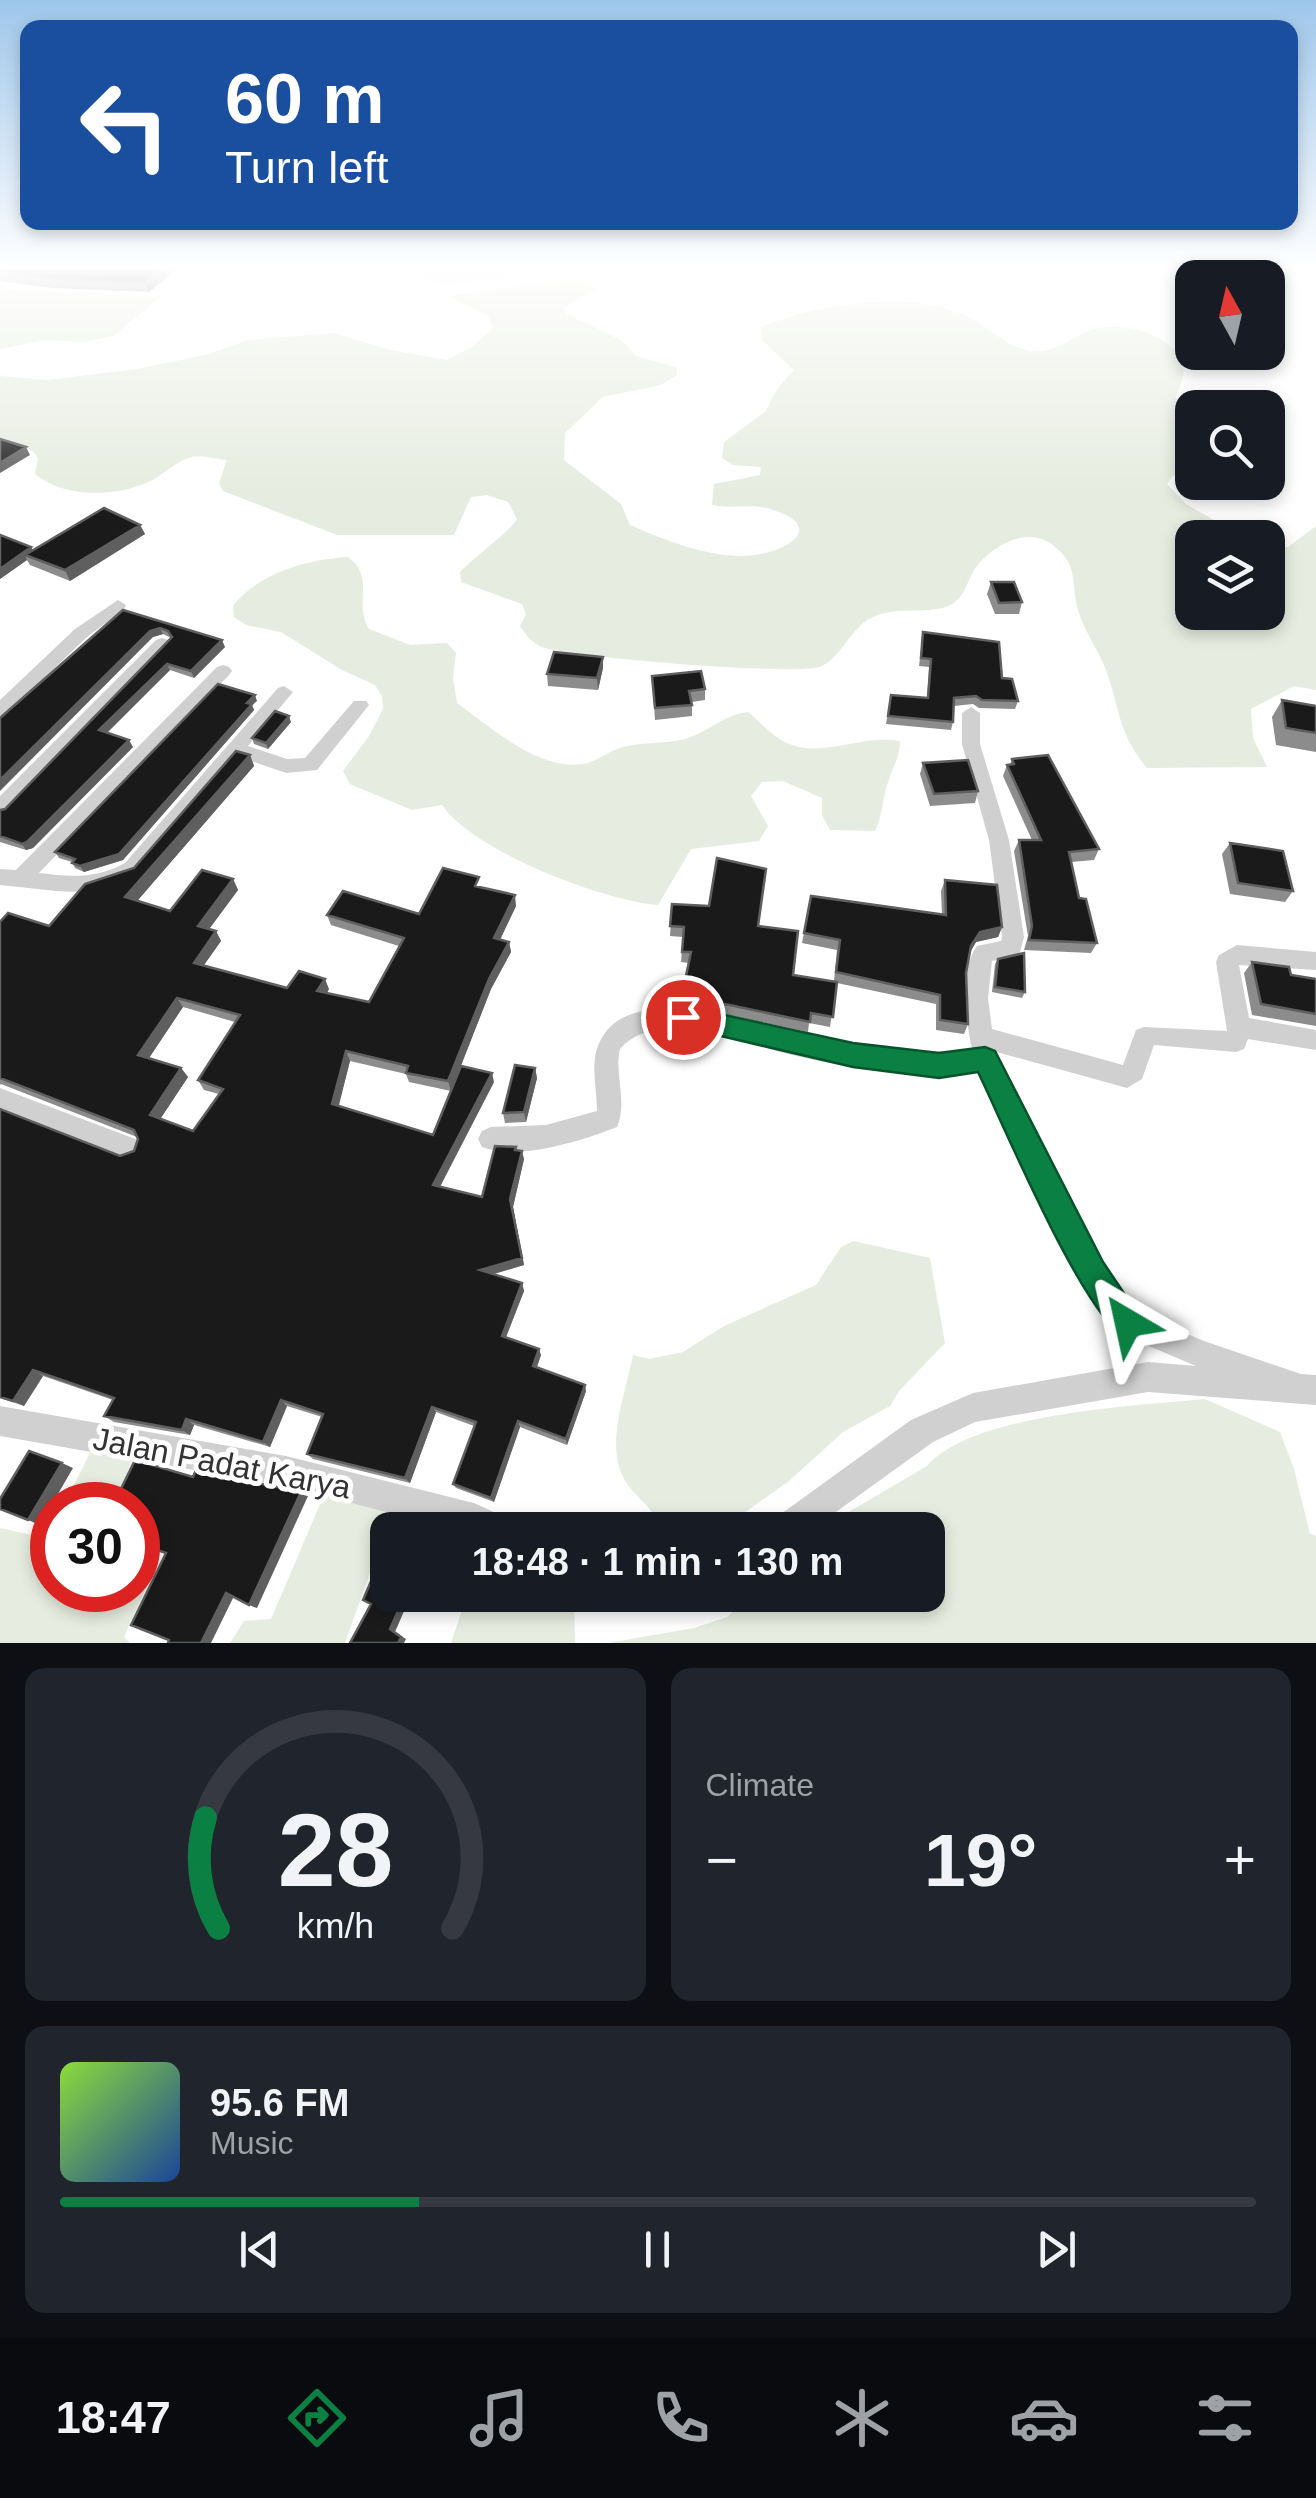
<!DOCTYPE html>
<meta charset="utf-8">
<style>
:root{--surface:#171b24;--page:#20242c;--text:#f1f3f6;--muted:#9ea1a6;--line:#363941;--accent:#0b8043}
body{margin:0;font-family:Helvetica,sans-serif;background:var(--page);color:var(--text);height:100vh;display:flex;flex-direction:column;font-size:38px;white-space:nowrap}
*{box-sizing:border-box;margin:0}
p{font-size:32px;color:var(--muted)}
.icon{flex:none;width:55px;height:55px;fill:none;stroke:currentColor;stroke-width:2;stroke-linecap:round;stroke-linejoin:round}
.map{position:relative;height:1643px;overflow:hidden}
.side{display:flex;flex-direction:column;gap:25px;padding:25px;background:#0d0f14;flex:1}
.side>*{flex:none}
.hud{position:absolute;left:20px;top:20px;width:1278px;height:210px;border-radius:20px;box-shadow:0 5px 15px #0003;background:#1a4fa0;color:#fff;overflow:hidden}
.needle{width:65px;rotate:352deg}
.fabs{position:absolute;left:1175px;top:260px;display:grid;gap:20px}
.fabs a{display:grid;place-items:center;width:110px;height:110px;border-radius:20px;background:var(--surface);box-shadow:0 5px 15px #0003;font-size:50px}
.speed{position:absolute;left:30px;top:1482px;display:flex;gap:20px;font-size:50px;font-weight:700;text-align:center}
.speed>*{display:grid;place-content:center;width:130px;height:130px;border-radius:50%;background:var(--surface);box-shadow:0 5px 15px #0003;line-height:1}
.speed .limit{border:15px solid #d22;background:#fff;color:#111}
.pin{position:absolute;display:grid;place-items:center;width:85px;height:85px;color:#fff;margin:-42px;border:5px solid #fff;border-radius:50%;box-shadow:0 2px 10px #0007}
.me{position:absolute;width:110px;margin:-55px;rotate:324deg;stroke-linejoin:round;filter:drop-shadow(0 0 8px #0008)}
.turn{display:flex;align-items:center;gap:35px;height:210px;padding:0 40px;font-size:45px}
.turn .icon{width:130px;height:130px;stroke-width:2.5}
.turn b{display:block;font-size:70px;line-height:85px}
.big{font-size:75px;font-weight:700;line-height:1.1}
.side .widget{flex:1;display:flex;flex-direction:column;justify-content:center;gap:15px;min-width:0;padding:0 35px;border-radius:20px;background:var(--page)}
.side .dial{align-items:center;gap:0}
.dial svg{height:260px;overflow:visible;fill:none;stroke:var(--line);stroke-width:7;stroke-linecap:round;text-anchor:middle}
.dial text{fill:var(--text);stroke:none}
.song{display:flex;align-items:center;gap:30px}
.cover{width:120px;height:120px;border-radius:15px;background:linear-gradient(135deg,hsl(90 70% 55%),hsl(220 70% 35%))}
.played{height:10px;border-radius:5px;background:linear-gradient(90deg,var(--accent) 30%,var(--line) 30%)}
.keys{display:flex;justify-content:space-around;direction:ltr}
.heat{display:flex;justify-content:space-between;align-items:center;font-size:55px;direction:ltr}
.side .tiles{flex:1;display:grid;gap:25px;grid-template-columns:1fr 1fr}
.widget:last-child{grid-column:span 2}
.trip{position:absolute;left:370px;top:1512px;width:575px;height:100px;border-radius:20px;background:var(--surface);box-shadow:0 5px 15px #0003;font-weight:700;line-height:100px;text-align:center}
.tab-bar{display:flex;height:160px;justify-content:space-around;align-items:center;background:#090b0e;color:var(--muted)}
.tab-bar .icon{width:70px;height:70px}
.tab-bar .active{color:var(--accent)}
.tab-bar b{font-size:45px;color:var(--text)}
.map>svg:first-child{display:block}
.green{fill:#e6ecdf}
.lines{fill:none;stroke-linecap:round;stroke-linejoin:round}
.minor{fill:#d0d0d0;fill-rule:evenodd}
.wall{fill:#8c8c8c;fill-rule:evenodd}
.shaded-wall{fill:#5f5f5f}
.building{fill:#1a1a1a;stroke:#5f5f5f;stroke-width:2.5;fill-rule:evenodd}
.route{fill:#0b8043;stroke:#07532c;stroke-width:2.5}
.labels{text-anchor:middle;stroke-width:10;stroke-linejoin:round;paint-order:stroke}
.near-street-label{font-size:32px;fill:#333;stroke:#fff}
</style>
<div class="map">
<svg width="1316" height="1643" viewBox="0 0 1316 1643">
<rect width="100%" height="100%" fill="#fff"/>
<path class="green" d="M414 266H570L571 267 442 286 417 275Z
M560 280H585L597 289 564 307 565 313 621 340 636 356 677 368V375L661 385 603 397 565 433 564 460 621 504 630 525C665 540 704 556 742 556 787 555 832 525 766 508 749 504 730 509 712 505L714 484 760 475 761 467 733 465 722 458 724 442 766 411 777 389 794 370 762 340 761 327C817 304 914 288 970 318 990 328 1007 347 1030 351 1049 354 1065 343 1080 335 1106 320 1153 327 1173 349 1189 365 1184 379 1175 397L1192 413V472L1173 476 1167 484 1186 504 1243 537 1192 538V612H1268V546L1288 547 1316 526V690L1294 686 1251 709 1253 738 1267 767 1147 768C1116 731 1121 708 1104 665 1096 647 1083 628 1078 610 1070 581 1080 564 1050 543 1025 527 993 546 977 566 966 580 966 600 946 607 923 614 893 606 871 618 851 628 841 657 822 666 801 677 569 657 542 647 532 643 526 635 520 626L526 615 522 604 461 582 460 572C472 559 514 528 517 519L508 502 487 495 471 497 454 535H337L223 491 219 483 227 460C216 459 199 454 188 458 174 463 162 476 148 482 116 497 63 498 35 474L38 458 33 451 0 439V376L48 380 137 369 209 354 248 340 334 333 390 350 447 360 474 346 493 328 488 316 448 296Z
M0 289 161 297 113 336 84 342 45 340 0 349Z
M348 557C376 577 353 603 369 629L410 645 447 643 456 653 453 678 457 703C492 728 541 774 588 763 600 759 611 750 623 747 643 742 665 744 685 739 709 732 723 715 748 712 760 722 773 737 787 743 822 759 862 734 900 741 900 757 893 766 888 782 882 799 883 815 875 831L830 830 822 815V798L783 781 762 782 751 796 768 826 759 841 691 849 658 905C603 901 473 851 442 805L412 810 350 784 343 771 369 736 383 709 382 696 375 685 342 670 281 632 246 625 234 617 233 606C258 573 309 559 348 557Z
M853 1241 930 1258 945 1343 899 1391 890 1406 843 1432 789 1481 720 1530 661 1529C653 1508 641 1502 628 1485 602 1451 626 1393 633 1355L649 1359 683 1352 724 1326 816 1285 841 1247Z
M1205 1399 1280 1432 1294 1469 1310 1534 1316 1536V1643H608L694 1628 727 1617 750 1595H928V1530H818L927 1466C973 1413 1135 1406 1205 1399Z
M92 1449 132 1460 117 1505H64Z
M324 1495 393 1508 345 1643H230L244 1621 271 1619Z
M52 1526V1590H138V1564L155 1569 124 1637 130 1643H0V1528L46 1538Z
M467 1595H574L575 1643H451Z"/>
<g class="lines">
<path class="minor" d="M118 600 126 605 124 609 87 637 6 714 0 716V700L75 629Z
M162 638 168 640 171 644 168 648 7 813 0 815V796L156 640Z
M223 665 229 667 232 671 229 675 39 873C70 877 97 879 125 863L278 688 284 686 293 692 248 746 287 759 305 758 354 701H366L369 705 317 770 286 773 239 757 139 875C94 902 49 889 0 885V869L16 870 217 667Z
M971 707 980 713V744L1009 840 1024 937 1019 956 992 961 988 998 992 1029 1123 1065 1136 1030 1144 1027 1227 1031 1216 962 1219 955 1237 945 1316 952V970L1239 965 1249 1018 1316 1030V1050L1248 1039 1244 1049 1236 1052 1154 1045 1142 1079 1127 1088 993 1051 1102 1263 1138 1313 1204 1341 1301 1374 1316 1375V1405L1148 1392 975 1422 933 1442 811 1530H769L774 1519 911 1420 973 1393 1148 1362 1196 1366 1118 1333 1082 1283 978 1070C914 1077 850 1069 788 1054 751 1045 713 1026 676 1027 655 1028 634 1033 620 1049 614 1075 628 1102 617 1127 582 1141 518 1161 482 1147L478 1139 482 1131 491 1127 546 1125 597 1111C597 1085 588 1059 603 1036 640 975 787 1034 843 1044 886 1051 929 1054 972 1049 966 1021 958 972 977 946L1001 941 1002 937 989 840 962 744V713Z
M0 1088 138 1140 142 1149 138 1158 129 1161 0 1110Z
M0 1406 286 1456 474 1503 509 1519 514 1530H456L286 1486 0 1436Z"/>
</g>
<path class="wall" d="M0 266 176 269 149 292 53 288 0 281Z
M140 525 145 534 70 581 30 565 27 560 0 579V536L33 550Z
M991 582 1022 602 1019 614H995L987 594Z
M123 610 225 647 194 678 170 670 107 732 133 747 33 848 26 850 0 842V810L5 809 171 638 163 634 153 637Z
M923 632 1002 678 1018 701 1015 709 979 708 973 704 954 706 953 722 951 730 886 724 891 695 927 698 929 667 919 666Z
M603 668 598 690 548 686 547 674Z
M652 676 705 689V700L692 702V716L655 720Z
M1282 700 1316 706V752L1276 745 1272 717Z
M257 701 252 705 254 710 123 860 84 872 75 868 72 862 59 858 55 852Z
M291 722 268 749 254 744 252 738Z
M250 755 254 766 137 901 170 911 233 879 238 890 209 929 216 931 221 941 204 965 287 988 329 989 327 993 369 1002 399 946 331 925 327 915 419 914 481 887 516 906 500 940 509 942 511 952 491 989 451 1091 409 1082 406 1074 350 1061 338 1106 433 1135 494 1082 440 1187 482 1197 517 1150 524 1159 513 1207 524 1265 494 1274 522 1283 524 1291 506 1337 541 1355 537 1367 586 1391 567 1445 520 1427 494 1502 456 1488 453 1484 474 1426 436 1412 410 1483 313 1459 307 1454 322 1417 287 1406 270 1447 194 1425 190 1435 114 1422 104 1416 113 1400 43 1376 24 1406 0 1398V1109L120 1156 134 1151 138 1139 137 1137 1 1084 0 1085V922L49 926 134 868ZM183 1007 235 1022 198 1080 204 1090 219 1094 193 1131 160 1119 188 1077 181 1068 149 1058Z
M1012 759 1099 849 1094 860 1071 862 1079 898 1097 943 1091 953 1024 950 1028 936 1014 851 1019 840H1032L1003 776 1007 765H1010Z
M923 763 978 791 975 803 930 806 920 774Z
M1230 843 1293 891 1285 902 1230 894 1222 854Z
M945 880 1002 927 998 937 976 942 970 952 966 973 968 1024 964 1034 936 1030V1004L837 983 830 1027 809 1023 808 1032 681 1005 682 995 689 963 681 962 683 937 670 936 672 904 758 926 793 975 834 981 837 950 802 943 811 896 942 915 941 891Z
M998 959 1025 992 1022 998 992 992 995 964Z
M1252 962 1291 975 1316 979V1026L1252 1015 1244 973Z
M535 1068 537 1078 526 1122 505 1123 503 1113Z"/>
<path class="shaded-wall" d="M165 266H175L176 269 149 292 146 283Z
M26 447 30 455 0 473V463Z
M140 525 145 534 70 581 65 570Z
M31 547 35 554 25 555 27 560 0 579V569Z
M160 628 163 634 153 637 0 791V780L150 631Z
M222 640 225 647 194 678 191 671Z
M603 657V668L598 690 597 678Z
M167 664 170 670 103 737 99 730Z
M255 695 257 701 252 705 254 710 123 860 84 872 80 866Z
M289 716 291 722 268 749 266 743Z
M129 740 133 747 33 848 26 850 22 844Z
M250 755 254 766 132 907 125 897Z
M233 879 238 890 204 936 198 926Z
M515 895 516 906 496 948 494 938Z
M1002 927 998 937 976 942 968 956 971 946 980 932Z
M216 931 221 941 199 972 194 963Z
M509 942 511 952 491 989 451 1091 448 1081 489 979Z
M325 979 329 989 322 1001 317 991Z
M177 998 183 1007 145 1064 138 1055Z
M346 1051 350 1061 337 1113 332 1104Z
M181 1068 188 1077 157 1124 150 1115Z
M535 1068 537 1078 526 1122 524 1112Z
M492 1073 494 1082 436 1194 433 1185Z
M522 1151 524 1159 513 1207 524 1265 483 1277 480 1270 510 1199Z
M522 1283 524 1291 504 1342 502 1336Z
M539 1349 541 1355 535 1372 533 1366Z
M33 1370 43 1376 24 1406 13 1401Z
M585 1385 586 1391 567 1445 566 1439Z
M281 1400 287 1406 270 1447 263 1442Z
M432 1407 436 1412 410 1483 405 1478Z
M186 1419 194 1425 190 1435 182 1430Z
M518 1421 520 1427 494 1502 491 1498Z
M62 1463 73 1468 40 1525 28 1520Z
M301 1492 308 1496 257 1608 249 1605Z
M226 1593 234 1596 211 1643H201Z
M405 1595H411L395 1632 406 1639 404 1643H398L390 1629Z"/>
<path class="building" d="M0 266H165L146 283 50 279 0 273Z
M0 439 26 447 0 463Z
M104 508 140 525 65 570 25 555Z
M0 535 31 547 0 569Z
M991 582H1014L1022 602 999 603Z
M123 610 222 640 191 671 167 664 99 730 129 740 28 841 22 844 0 836V810L5 809 172 637 168 631 160 628 150 631 0 780V718Z
M923 632 999 642 1002 678 1012 679 1018 701 982 700 976 696 954 698 953 722 888 716 891 695 928 698 931 659 921 658Z
M554 652 603 657 597 678 547 674Z
M701 671 705 689 689 691 692 705 655 708 652 676Z
M218 684 255 695 247 703 252 704 119 854 80 866 72 863 75 859 55 852Z
M1282 700 1316 706V733L1286 728Z
M275 711 289 716 266 743 252 738Z
M236 751 250 755 125 897 170 911 202 870 233 879 198 926 216 931 194 963 287 988 299 971 325 979 317 991 369 1002 404 938 327 915 343 891 419 914 443 868 479 877 475 886 515 895 494 938 509 942 489 979 448 1081 406 1073 408 1066 346 1051 332 1104 433 1135 461 1066 492 1073 433 1185 482 1197 495 1146 516 1147 515 1150 522 1151 510 1199 522 1258 480 1270 522 1283 502 1336 539 1349 533 1366 585 1385 566 1439 518 1421 491 1498 453 1484 476 1422 432 1407 405 1478 307 1454 323 1414 281 1400 263 1442 186 1419 182 1430 104 1416 114 1398 33 1370 13 1401 0 1397V1109L120 1156 134 1151 138 1139 134 1130 0 1078V922L8 913 49 926 85 884 134 868ZM177 998 240 1015 198 1080 223 1089 193 1131 150 1115 181 1068 138 1055Z
M1048 755 1099 849 1069 852 1079 898 1086 899 1097 943 1029 940 1032 926 1019 840H1041L1007 765 1014 764 1012 759Z
M968 760 978 791 934 794 923 763Z
M1230 843 1283 851 1293 891 1238 883Z
M717 858 766 869 758 926 798 931 793 975 837 982 833 1017 811 1013 810 1022 682 995 691 952H682L684 927 670 926 672 904 709 906Z
M945 880 997 885 1002 927 980 932 971 946 966 973 968 1024 940 1020V995L836 972 840 940 804 933 811 896 946 915Z
M1024 953 1025 992 995 987 998 959Z
M1252 962 1289 967 1291 975 1316 979V1014L1261 1004Z
M515 1065 535 1068 524 1112 503 1113Z
M29 1451 62 1463 28 1520 0 1509V1499Z
M135 1460 193 1477 196 1470 301 1492 249 1605 226 1593 201 1643H168L169 1640 131 1625 166 1553 138 1543V1511L140 1505 117 1497Z
M387 1544 388 1595H405L390 1629 401 1637 398 1643H350L371 1604 363 1600Z"/>
<linearGradient id="sky" x2="0" y2="1"><stop stop-color="#9ec6ea"/><stop offset="0.54" stop-color="#fff"/><stop offset="1" stop-color="#fff" stop-opacity="0"/></linearGradient>
<rect width="1316" height="496" fill="url(#sky)"/>
<path class="route" d="M683 1006 853 1043 939 1053 985 1047 995 1051 1103 1262 1144 1323 1140 1334 1128 1339C1085 1321 1003 1123 978 1072L939 1078 853 1067 674 1025 670 1017 674 1009Z"/>
<g class="labels">
<g class="near-street-label">
<text transform="translate(222 1463) rotate(11)" y="11">Jalan Padat Karya</text>
</g>
</g>
</svg>
<div class="fabs">
<a><svg class="needle" viewBox="-14 -14 28 28"><path d="M0-13l5 13h-10z" fill="#e53935"/><path d="M0 13l5-13h-10z" fill="#9ea1a6"/></svg></a>
<a><svg class="icon" aria-label="search" viewBox="0 0 24 24"><circle cx="10" cy="10" r="6"/><path d="M15 15l6 6"/></svg></a>
<a><svg class="icon" aria-label="layers" viewBox="0 0 24 24"><path d="M12 4l9 5-9 5-9-5zM3 14l9 5 9-5"/></svg></a>
</div>
<div class="speed"><div class="limit">30</div></div>
<div class="pin" style="left:683px;top:1017px;background:#d93025"><svg class="icon" aria-label="arrive" viewBox="0 0 24 24"><path d="M6 21V4h12l-3 4 3 4H6"/></svg></div>
<svg class="me" style="left:1128px;top:1323px" viewBox="-20 -20 40 40"><path d="M0-17L14 15 0 8-14 15z" fill="#0b8043" stroke="#fff" stroke-width="4"/></svg>
<div class="trip">18:48 · 1 min · 130 m</div>
<div class="hud">
<div class="turn"><svg class="icon" aria-label="left" viewBox="0 0 24 24"><path d="M17 20v-9H6M10 6l-5 5 5 5"/></svg><div><b>60 m</b>Turn left</div></div>
</div>
</div>
<section class="side">
<div class="tiles">
<div class="widget dial"><svg viewBox="0 0 100 80">
<path d="M14 69A42 42 0 1 1 86 69"/>
<path d="M14 69A42 42 0 0 1 10 35" stroke="#0b8043"/>
<text x="50" y="56" font-size="32" font-weight="700">28</text>
<text x="50" y="72" font-size="11">km/h</text>
</svg></div>
<div class="widget"><p>Climate</p>
<div class="heat"><a>−</a><b class="big">19°</b><a>+</a></div>
</div>
<div class="widget">
<div class="song"><i class="cover"></i><div><b>95.6 FM</b><p>Music</p></div></div>
<div class="played"></div>
<div class="keys"><svg class="icon" aria-label="previous" viewBox="0 0 24 24"><path d="M18 5L8 12l10 7zM5 5v14"/></svg><svg class="icon" aria-label="pause" viewBox="0 0 24 24"><path d="M8 5v14M16 5v14"/></svg><svg class="icon" aria-label="next" viewBox="0 0 24 24"><path d="M6 5l10 7-10 7zM19 5v14"/></svg></div>
</div>
</div>
</section>
<nav class="tab-bar">
<b>18:47</b>
<svg class="icon active" aria-label="directions" viewBox="0 0 24 24"><path d="M12 3l9 9-9 9-9-9zM9 14v-3h6M13 9l2 2-2 2"/></svg>
<svg class="icon" aria-label="music" viewBox="0 0 24 24"><path d="M9 18V5l10-2v13"/><circle cx="6" cy="18" r="3"/><circle cx="16" cy="16" r="3"/></svg>
<svg class="icon" aria-label="phone" viewBox="0 0 24 24"><path d="M5 4h4l2 5-3 2q2 4 5 5l2-3 5 2v4C11 20 4 13 5 4z"/></svg>
<svg class="icon" aria-label="climate" viewBox="0 0 24 24"><path d="M12 3v18M4 7l16 10M4 17L20 7"/></svg>
<svg class="icon" aria-label="car" viewBox="0 0 24 24"><path d="M5 17H2v-5l4-1 3-4h7l3 4 3 1v5h-3M9 17h6M6 11h13"/><circle cx="7" cy="17" r="2"/><circle cx="17" cy="17" r="2"/></svg>
<svg class="icon" aria-label="filters" viewBox="0 0 24 24"><path d="M4 7h16M4 17h16"/><circle cx="9" cy="7" r="2"/><circle cx="15" cy="17" r="2"/></svg>
</nav>
